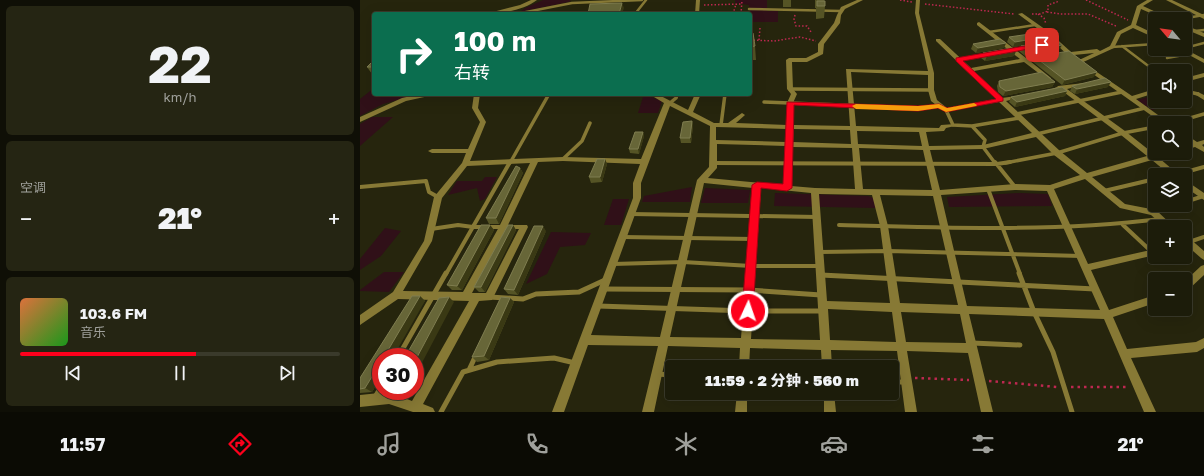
<!DOCTYPE html>
<html lang="zh">
<meta charset="utf-8">
<style>
:root{--surface:#1c1c0a;--page:#252513;--text:#f1f3f6;--muted:#a0a19c;--line:#3a3a2b;--accent:#fd001c}
body{margin:0;font-family:"Golos Text","Noto Sans SC",sans-serif;background:var(--page);color:var(--text);height:100vh;display:flex;flex-direction:column;font-size:15px;white-space:nowrap}
*{box-sizing:border-box;margin:0}
p{font-size:13px;color:var(--muted)}
.icon{flex:none;width:22px;height:22px;fill:none;stroke:currentColor;stroke-width:2;stroke-linecap:round;stroke-linejoin:round}
.map{position:relative;flex:1;overflow:hidden}
.panel{display:flex;flex-direction:column;gap:6px;padding:6px;background:#0f0f06;width:360px}
.panel>*{flex:none}
.top-card{position:absolute;left:12px;top:12px;width:380px;height:84px;border-radius:4px;box-shadow:0 4px 16px #0002,0 0 0 1px var(--line);background:#0b6e4f;color:#fff;overflow:hidden}
.needle{width:26px;rotate:299deg}
.controls{position:absolute;left:788px;top:12px;display:grid;gap:8px}
.controls a{display:grid;place-items:center;width:44px;height:44px;border-radius:4px;background:var(--surface);box-shadow:0 4px 16px #0002,0 0 0 1px var(--line);font-size:20px}
.speed{position:absolute;left:12px;top:348px;display:flex;gap:8px;font-size:20px;font-weight:700;text-align:center}
.speed>*{display:grid;place-content:center;width:52px;height:52px;border-radius:50%;background:var(--surface);box-shadow:0 4px 16px #0002,0 0 0 1px var(--line);line-height:1}
.speed .limit{border:6px solid #d22;background:#fff;color:#111}
.pin{position:absolute;display:grid;place-items:center;width:34px;height:34px;color:#fff;margin:-17px;border-radius:8px;box-shadow:0 2px 6px #0006}
.me{position:absolute;width:44px;margin:-22px;rotate:3deg;stroke-linejoin:round;filter:drop-shadow(0 0 3px #0008)}
.turn{display:flex;align-items:center;gap:14px;height:84px;padding:0 16px;font-size:18px}
.turn .icon{width:52px;height:52px;stroke-width:2.5}
.turn b{display:block;font-size:28px;line-height:34px}
.big{font-size:30px;font-weight:800;line-height:1.1}
.panel .widget{flex:1;display:flex;flex-direction:column;justify-content:center;gap:6px;min-width:0;padding:0 14px;border-radius:6px;background:var(--page)}
.panel .dial{align-items:center;gap:0}
.dial b{font-size:52px;line-height:1}
.song{display:flex;align-items:center;gap:12px}
.cover{width:48px;height:48px;border-radius:6px;background:linear-gradient(135deg,hsl(20 70% 55%),hsl(120 70% 35%))}
.played{height:4px;border-radius:2px;background:linear-gradient(90deg,var(--accent) 55%,var(--line) 55%)}
.keys{display:flex;justify-content:space-around;direction:ltr}
.heat{display:flex;justify-content:space-between;align-items:center;font-size:22px;direction:ltr}
.trip{position:absolute;left:305px;top:360px;width:234px;height:40px;border-radius:4px;background:var(--surface);box-shadow:0 4px 16px #0002,0 0 0 1px var(--line);font-weight:800;line-height:40px;text-align:center}
.menu{display:flex;height:64px;justify-content:space-around;align-items:center;background:#0b0b04;color:var(--muted)}
.menu .icon{width:28px;height:28px}
.menu .selected{color:var(--accent)}
.menu b{font-size:18px;color:var(--text)}
main{display:flex;flex:1;min-height:0}
.map>svg:first-child{display:block}
.green{fill:#301018}
.lines{fill:none;stroke-linecap:round;stroke-linejoin:round}
.path-far1{stroke:#bd2850;stroke-width:1.5;stroke-dasharray:1.5 2;stroke-linecap:butt}
.path{stroke:#bd2850;stroke-width:2.5;stroke-dasharray:2.5 4;stroke-linecap:butt}
.service-far3{stroke:#877935;stroke-width:2.5}
.service-far2{stroke:#877935;stroke-width:3.5}
.service-far1{stroke:#877935;stroke-width:4}
.service{stroke:#877935;stroke-width:5}
.minor{fill:#877935;fill-rule:evenodd}
.wall{fill:#555425}
.shaded-wall{fill:#3a3914}
.building{fill:#676638;stroke:#7f7d50}
.route{fill:#fd001c;stroke:#a40012}
.slow{fill:#f59e0b}
</style>
<main>
<section class="panel">
<div class="widget dial"><b>22</b><p>km/h</p></div>
<div class="widget"><p>空调</p>
<div class="heat"><a>−</a><b class="big">21°</b><a>+</a></div>
</div>
<div class="widget">
<div class="song"><i class="cover"></i><div><b>103.6 FM</b><p>音乐</p></div></div>
<div class="played"></div>
<div class="keys"><svg class="icon" aria-label="previous" viewBox="0 0 24 24"><path d="M18 5L8 12l10 7zM5 5v14"/></svg><svg class="icon" aria-label="pause" viewBox="0 0 24 24"><path d="M8 5v14M16 5v14"/></svg><svg class="icon" aria-label="next" viewBox="0 0 24 24"><path d="M6 5l10 7-10 7zM19 5v14"/></svg></div>
</div>
</section>
<div class="map">
<svg width="844" height="412" viewBox="0 0 844 412">
<rect width="100%" height="100%" fill="#26250d"/>
<path class="green" d="M183 0H211L209 2 160 12 165 8Z
M375 0H407V11H418V22H390L389 5 375 3Z
M14 88V94H60L23 104 0 116V99Z
M284 94 302 101 298 113H278Z
M795 95V101H824L792 110 777 100Z
M12 117H33L0 146V124Z
M125 177H137L125 199 120 201 117 188 88 195 97 181H122Z
M332 187 330 202H282L284 196Z
M345 188 390 190 388 203H341Z
M415 193 508 196 514 198 516 208 414 206Z
M660 193 688 194 692 206 589 207 587 197Z
M253 199H269L261 225H244Z
M25 228 41 231 21 256 0 270V259Z
M191 232 231 233 225 245 200 247 187 274 166 284Z
M24 272H44L29 292 0 291V290Z"/>
<g class="lines">
<path class="path-far1" d="M540 0 552 2
M726 0 768 20
M565 4 654 14
M344 5 382 4
M687 12 700 14H728L756 26
M373 14 376 4
M381 14 382 0
M672 14H680L688 11V5L697 2 698 0
M678 14 684 18 686 24
M435 15 434 19 436 26H447L451 32
M390 40 414 41 440 37 456 41
M399 40 400 28"/>
<path class="path" d="M555 378 609 380
M629 381 697 387
M711 387H768"/>
<path class="service-far3" d="M389 9 481 11
M156 14 212 3 282 0
M275 14 286 0
M821 19 844 15
M835 31 844 30
M629 32 675 25
M762 46 795 71
M752 47 795 44
M825 48 844 43
M807 58 829 54
M598 59 627 55"/>
<path class="service-far2" d="M430 89 571 90
M825 91 838 94
M404 102 559 108 579 106
M310 103 316 98 317 94
M586 110 593 125 612 126 625 140 623 147 635 163
M656 114 762 92
M813 123 844 114
M361 125 365 94
M612 126 660 118
M677 134 785 108
M203 159 222 141 230 123
M150 163 189 94
M645 163 697 153 763 133 795 127"/>
<path class="service-far1" d="M635 162 655 187
M353 163 637 164 650 162
M815 175 844 167
M0 187 66 181 69 192 78 197
M628 189 660 274
M744 191 795 179
M825 202 844 196
M793 212 816 205
M271 214 457 217
M479 225C587 228 694 232 801 219
M763 225 793 253
M71 229 98 225 113 227H164
M263 237 393 239
M829 242 844 237
M460 252 528 251 721 256
M253 264 323 262 391 266H460
M86 274 150 162"/>
<path class="service" d="M659 273 674 312 693 352 712 412
M461 275 735 289
M244 289 389 290 461 295
M129 297 163 299 176 294 219 292 245 280
M238 306 388 311H463
M612 343 660 345
M38 357 86 273
M109 370 116 355
M297 374 312 375
M532 382H546
M15 397 21 387
M81 412 103 372 137 362 194 358 215 363"/>
<path class="minor" d="M171 0H177C164 10 141 14 125 14L160 5Z
M336 0H340L339 14H335Z
M497 0H503L485 9 481 15 480 23 464 44 463 54 447 62H432L433 89 437 94 433 103 434 125 490 126 486 69 568 71 555 13 556 0H560L559 13 574 73V90L577 100 587 108 636 99 576 41V39H580L611 68 660 59 617 25V23L619 22 666 58 686 56V58L670 61 691 78V80L689 81 664 62 614 71 642 98 663 95V97L646 101 700 151 727 173 787 156 761 135 701 90 693 92 690 90 697 87 698 86 724 83V85L707 89 765 131 794 154 800 153H812L811 155 799 158 819 175H810L792 160 732 177 765 204 796 210 814 227H805L791 215 760 208 725 179 694 189 728 264 795 249V255L731 270 749 310 795 295V303L753 317 767 349 836 342 844 338V348L837 352 771 358 796 412H784L744 319 609 314 633 412H621L608 353 547 351 557 412H545L537 351 471 350 472 367H462L461 350 390 348 389 367H379L380 348 308 346 294 412H282L298 346 228 345 204 412H192L273 198V183L280 164 203 161 178 162 147 227 112 293H126L161 225H167L168 227 132 300 119 301 63 404 73 408 75 412H53L29 404 0 407V395L29 392 52 401 109 301 38 299 0 325V315L33 292 64 241 74 197 102 163 106 153H72L68 151 72 149H108L120 122 112 108 114 94H120L118 108 126 122 110 161 203 157 281 159 304 103 289 94H297L328 110 335 94H341L333 112 354 123H368L382 113 385 115 376 123 427 125V103L431 94 427 89 426 60 429 58H446L458 52V44L474 23 477 15 481 7ZM491 72 568 75V90L571 101 584 111 639 102 672 133 623 145 569 146 566 132 584 131 586 128 595 126V124L581 125 579 128 496 126ZM310 106 350 126 349 167 337 180 300 337 231 335 281 198V183ZM356 127 427 129 426 142 356 140ZM434 129 490 130 491 144 433 142ZM497 131 559 132 562 146 498 144ZM676 137 694 155 720 175 690 185 655 184 580 190 570 150 623 149ZM357 144 426 146 423 185 348 178 357 168ZM433 147 492 148 495 189 455 188 431 186ZM499 148 563 150 572 190 503 189ZM170 163 139 227 103 292 43 291 72 241 82 198 107 166ZM344 183 393 188 381 338 310 337ZM401 188 451 193 460 340 391 339ZM655 190 687 191 740 310 607 306 581 195ZM459 194 512 195 520 226 530 303 467 301ZM520 195 573 196 598 305 540 303 528 226ZM468 309 532 312 536 342 470 340ZM541 312 600 314 606 343 546 342Z
M787 0H793L783 6 811 19H804L781 9 776 25 795 34V38L773 28 761 34 754 48 719 64 716 62 717 61 734 53 714 55 717 58 712 59 685 34 658 14 662 13 689 32 711 52 737 49 740 51 750 46 757 32 771 25 777 6Z
M806 0H812L844 15V19Z
M825 25 844 33V37L825 29Z
M818 49H825L844 59V63Z
M728 66 772 96 795 89V93L776 99 809 123H802L726 69V67Z
M844 73V77L825 82V78Z
M838 92 844 95V100L836 95V93Z
M60 94H72L69 96 46 101 0 122V117L42 98Z
M825 134 837 142 844 140V144L842 145 844 147V152L835 147 825 150V146L831 144 825 139Z
M825 180 844 193V200L825 187Z
M825 236 828 237 844 251V260L841 258 825 244Z
M844 265V275L828 290 825 291V281L841 266Z
M377 393H387V412H375Z
M464 393H474L476 412H464Z"/>
</g>
<path class="wall" d="M423 0H431V7H423Z
M455 0H464L465 6 464 18 456 19V8H455Z
M390 33 395 46 396 60H390Z
M690 36 688 41 653 47 647 42 649 37Z
M646 43 644 48 616 53 611 49 613 44Z
M661 46 699 50 665 56 659 51Z
M656 51 654 56 625 61 621 58 623 53Z
M675 57 734 77 702 85 673 62Z
M14 60V74H12L7 67Z
M639 81 695 82 692 87 643 96 638 92 637 86Z
M712 86 748 87 715 94 710 91Z
M707 91 705 96 655 107 649 102 651 97Z
M332 121 333 126 331 143H321L320 138Z
M283 132 284 136 279 154 270 153 269 149Z
M245 159 247 164 242 182 231 183 229 177Z
M160 168 163 173 139 224H129L126 218Z
M130 225 134 230 102 290H92L87 285Z
M153 225 156 230 125 292H119L114 287Z
M186 231 158 295 148 294 144 289Z
M60 296 65 301 21 357V377L12 392 0 393V378Z
M150 298 154 302 129 360 117 362 112 357Z
M32 391H47L45 394 34 392Z"/>
<path class="shaded-wall" d="M262 3 264 8 262 14H259Z
M690 36 688 41 653 47 655 42Z
M646 43 644 48 616 53 618 48Z
M702 45 699 50 665 56 667 51Z
M656 51 654 56 625 61 627 56Z
M737 72 734 77 702 85 705 80Z
M695 82 692 87 643 96 646 91Z
M751 82 748 87 715 94 717 89Z
M707 91 705 96 655 107 657 102Z
M332 121 333 126 331 143 330 138Z
M283 132 284 136 279 154 278 149Z
M245 159 247 164 242 182 240 177Z
M160 168 163 173 139 224 136 218Z
M130 225 134 230 102 290 97 286Z
M153 225 156 230 125 292 121 287Z
M183 226 186 231 158 295 154 290Z
M60 296 65 301 33 357H24Z
M89 297 94 302 55 376V361Z
M150 298 154 302 129 360 124 356Z
M21 362V377L12 392 5 388Z
M40 391H47L45 394Z"/>
<path class="building" d="M457 1H465V6H457Z
M262 3 259 14H228L230 4Z
M684 32 690 36 655 42 649 37Z
M390 33H393L395 46 390 47Z
M640 39 646 43 618 48 613 44Z
M696 40 702 45 667 51 661 46Z
M652 48 656 51 627 56 623 53Z
M709 51 737 72 705 80 675 57Z
M14 60V67H7Z
M682 72 695 82 646 91 640 87 639 81Z
M745 78 751 82 717 89 712 86Z
M702 87 707 91 657 102 651 97Z
M332 121 330 138H320L323 122Z
M275 132H283L278 149H269Z
M237 159H245L240 177H229Z
M156 166 160 168 136 218H126Z
M121 225H130L97 286 87 285Z
M148 225H153L121 287H114Z
M174 226H183L154 290 144 289Z
M52 296H60L24 357H21V362L5 388 0 389V378Z
M89 297 55 361V357H45L79 298Z
M141 297 150 298 124 356 112 357Z"/>
<path class="route" d="M682 43 685 44V46L603 61 643 98V101L586 112 578 108 558 111 434 105 432 188 427 191 401 188 393 311 392 314 388 316 384 314 382 311 392 185 397 182 423 184 427 102 558 106 579 104 587 108 636 99 596 61V58Z"/>
<path class="slow" d="M614 103 617 105 616 106 586 112 578 108 558 111 496 109 492 106 496 104 558 106 579 104 587 108Z"/>
</svg>
<div class="controls">
<a><svg class="needle" viewBox="-14 -14 28 28"><path d="M0-13l5 13h-10z" fill="#e53935"/><path d="M0 13l5-13h-10z" fill="#a0a19c"/></svg></a>
<a><svg class="icon" aria-label="sound" viewBox="0 0 24 24"><path d="M4 9h4l5-4v14l-5-4H4zM17 9q2 3 0 6"/></svg></a>
<a><svg class="icon" aria-label="search" viewBox="0 0 24 24"><circle cx="10" cy="10" r="6"/><path d="M15 15l6 6"/></svg></a>
<a><svg class="icon" aria-label="layers" viewBox="0 0 24 24"><path d="M12 4l9 5-9 5-9-5zM3 14l9 5 9-5"/></svg></a>
<a>+</a>
<a>−</a>
</div>
<div class="speed"><div class="limit">30</div></div>
<div class="pin" style="left:682px;top:45px;background:#d93025"><svg class="icon" aria-label="arrive" viewBox="0 0 24 24"><path d="M6 21V4h12l-3 4 3 4H6"/></svg></div>
<svg class="me" style="left:388px;top:311px" viewBox="-20 -20 40 40"><circle r="17" fill="#fd001c" stroke="#fff" stroke-width="3"/><path d="M0-11L8 9 0 5-8 9z" fill="#fff"/></svg>
<div class="trip">11:59 · 2 分钟 · 560 m</div>
<div class="top-card">
<div class="turn"><svg class="icon" aria-label="right" viewBox="0 0 24 24"><path d="M7 20v-9h11M14 6l5 5-5 5"/></svg><div><b>100 m</b>右转</div></div>
</div>
</div>
</main>
<nav class="menu">
<b>11:57</b>
<svg class="icon selected" aria-label="directions" viewBox="0 0 24 24"><path d="M12 3l9 9-9 9-9-9zM9 14v-3h6M13 9l2 2-2 2"/></svg>
<svg class="icon" aria-label="music" viewBox="0 0 24 24"><path d="M9 18V5l10-2v13"/><circle cx="6" cy="18" r="3"/><circle cx="16" cy="16" r="3"/></svg>
<svg class="icon" aria-label="phone" viewBox="0 0 24 24"><path d="M5 4h4l2 5-3 2q2 4 5 5l2-3 5 2v4C11 20 4 13 5 4z"/></svg>
<svg class="icon" aria-label="climate" viewBox="0 0 24 24"><path d="M12 3v18M4 7l16 10M4 17L20 7"/></svg>
<svg class="icon" aria-label="car" viewBox="0 0 24 24"><path d="M5 17H2v-5l4-1 3-4h7l3 4 3 1v5h-3M9 17h6M6 11h13"/><circle cx="7" cy="17" r="2"/><circle cx="17" cy="17" r="2"/></svg>
<svg class="icon" aria-label="filters" viewBox="0 0 24 24"><path d="M4 7h16M4 17h16"/><circle cx="9" cy="7" r="2"/><circle cx="15" cy="17" r="2"/></svg>
<b>21°</b>
</nav>
